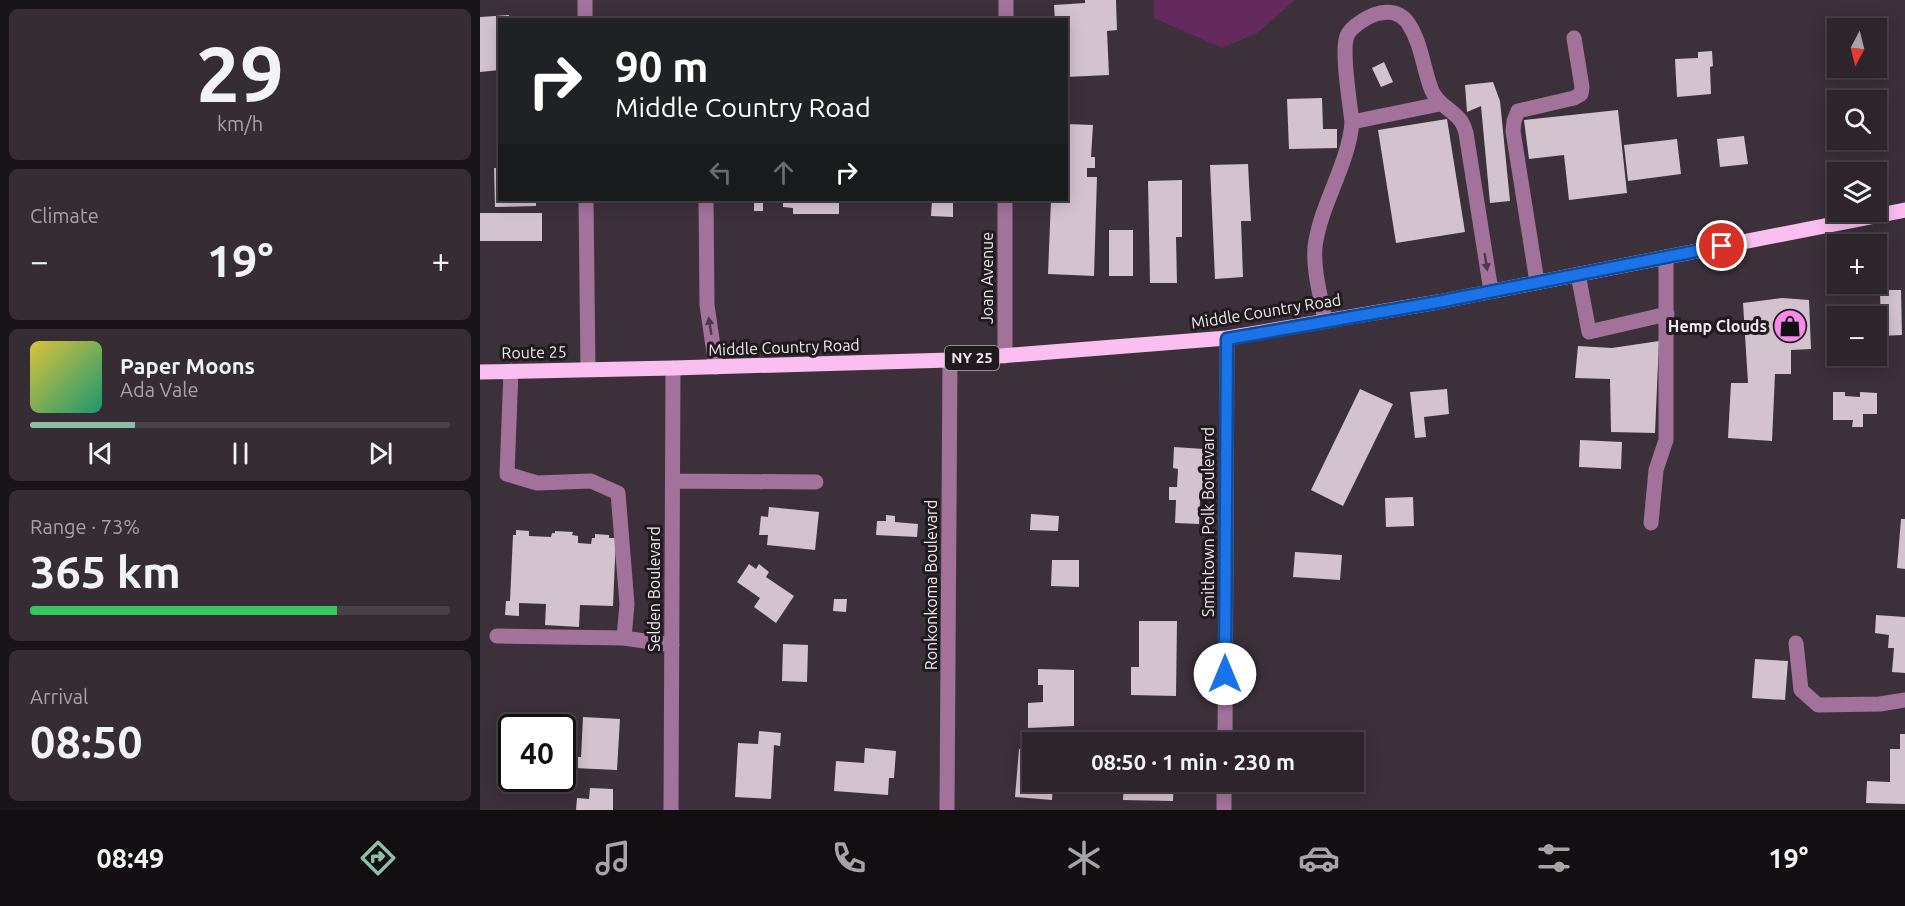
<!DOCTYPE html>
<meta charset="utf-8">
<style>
:root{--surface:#2d242c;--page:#352c34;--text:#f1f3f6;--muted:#a7a4a9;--line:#484148;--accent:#8abfa5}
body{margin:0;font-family:Ubuntu,sans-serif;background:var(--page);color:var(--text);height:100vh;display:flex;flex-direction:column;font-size:22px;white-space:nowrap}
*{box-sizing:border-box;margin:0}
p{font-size:20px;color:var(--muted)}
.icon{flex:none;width:33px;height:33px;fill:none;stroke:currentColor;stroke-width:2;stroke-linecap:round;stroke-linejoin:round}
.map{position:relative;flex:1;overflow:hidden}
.drawer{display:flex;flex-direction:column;gap:9px;padding:9px;background:#191418;width:480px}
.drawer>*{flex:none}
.banner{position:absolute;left:18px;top:18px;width:570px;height:183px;border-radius:0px;box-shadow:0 3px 15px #0003,0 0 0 2px var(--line);background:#202124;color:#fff;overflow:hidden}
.needle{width:39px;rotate:187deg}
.fabs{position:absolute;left:1347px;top:18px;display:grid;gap:12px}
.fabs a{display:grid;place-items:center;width:60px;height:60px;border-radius:0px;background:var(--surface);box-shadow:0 3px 15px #0003,0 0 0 2px var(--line);font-size:30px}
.speed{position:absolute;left:18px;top:714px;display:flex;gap:12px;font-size:30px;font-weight:700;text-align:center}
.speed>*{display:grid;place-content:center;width:78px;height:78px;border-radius:50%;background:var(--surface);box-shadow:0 3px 15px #0003,0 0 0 2px var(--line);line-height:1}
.speed .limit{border:3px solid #111;border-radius:9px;background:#fff;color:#111}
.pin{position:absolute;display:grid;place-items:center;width:51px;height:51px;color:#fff;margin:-26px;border:3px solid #fff;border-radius:50%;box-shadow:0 2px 6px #0007}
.me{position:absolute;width:66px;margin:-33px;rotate:0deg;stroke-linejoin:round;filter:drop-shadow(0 0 4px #0008)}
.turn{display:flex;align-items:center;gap:21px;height:126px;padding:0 18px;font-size:27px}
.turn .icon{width:78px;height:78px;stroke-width:2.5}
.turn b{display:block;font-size:42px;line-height:51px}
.lanes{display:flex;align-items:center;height:57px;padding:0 18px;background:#0003;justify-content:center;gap:30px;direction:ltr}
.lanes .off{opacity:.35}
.big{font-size:45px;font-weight:600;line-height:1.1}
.drawer .tile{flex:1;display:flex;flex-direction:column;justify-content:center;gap:9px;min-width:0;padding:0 21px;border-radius:9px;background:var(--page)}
.drawer .dial{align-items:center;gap:0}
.dial b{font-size:78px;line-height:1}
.song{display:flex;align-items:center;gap:18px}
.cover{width:72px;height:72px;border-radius:9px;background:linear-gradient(135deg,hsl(50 70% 55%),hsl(160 70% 35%))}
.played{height:6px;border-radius:3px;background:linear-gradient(90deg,var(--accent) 25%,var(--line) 25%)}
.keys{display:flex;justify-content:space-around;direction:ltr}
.heat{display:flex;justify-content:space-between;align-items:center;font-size:33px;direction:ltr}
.charge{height:9px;border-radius:4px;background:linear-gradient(90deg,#34c759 73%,var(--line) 0)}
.trip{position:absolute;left:542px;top:732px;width:342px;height:60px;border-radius:0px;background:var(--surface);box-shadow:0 3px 15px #0003,0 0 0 2px var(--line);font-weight:600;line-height:60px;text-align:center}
.menu{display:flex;height:96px;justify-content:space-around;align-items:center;background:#120e12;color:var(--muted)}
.menu .icon{width:42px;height:42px}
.menu .on{color:var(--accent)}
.menu b{font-size:27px;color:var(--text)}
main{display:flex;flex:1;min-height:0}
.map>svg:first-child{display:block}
.green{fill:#642a5d}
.building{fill:#d2c3cf}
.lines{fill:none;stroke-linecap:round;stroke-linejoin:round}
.minor{stroke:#a2729b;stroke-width:15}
.major{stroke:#fabef0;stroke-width:15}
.oneway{fill:#4e394a}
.route-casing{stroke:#114b97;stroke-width:15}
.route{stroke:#1a73e8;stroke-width:10}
.labels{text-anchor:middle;stroke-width:6;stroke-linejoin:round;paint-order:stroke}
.shield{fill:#201a1f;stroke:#b2aab0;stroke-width:1.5}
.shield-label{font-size:15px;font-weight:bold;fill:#f0e8ee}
.street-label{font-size:16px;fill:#f0e8ee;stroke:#201a1f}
.poi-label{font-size:16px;font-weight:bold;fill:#f0e8ee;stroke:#201a1f;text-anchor:end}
</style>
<main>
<section class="drawer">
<div class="tile dial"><b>29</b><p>km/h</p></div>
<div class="tile"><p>Climate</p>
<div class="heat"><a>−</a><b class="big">19°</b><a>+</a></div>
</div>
<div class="tile">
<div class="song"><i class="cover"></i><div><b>Paper Moons</b><p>Ada Vale</p></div></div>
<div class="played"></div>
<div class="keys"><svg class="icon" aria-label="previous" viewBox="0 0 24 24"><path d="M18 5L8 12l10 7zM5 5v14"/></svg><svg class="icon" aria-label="pause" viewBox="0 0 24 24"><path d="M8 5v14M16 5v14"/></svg><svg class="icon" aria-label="next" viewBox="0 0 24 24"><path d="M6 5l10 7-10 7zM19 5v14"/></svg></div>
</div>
<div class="tile"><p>Range · 73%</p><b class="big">365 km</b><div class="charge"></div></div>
<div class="tile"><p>Arrival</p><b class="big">08:50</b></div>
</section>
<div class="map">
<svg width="1425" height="810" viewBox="0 0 1425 810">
<rect width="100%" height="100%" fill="#3c303a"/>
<path class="green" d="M674 0H815L777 33 742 48 674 18Z"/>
<path class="building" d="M605 0H636L637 30 627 31 629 75 586 77V20H575L574 5 605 3Z
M29 15V20H20V70L0 72V17Z
M184 16 219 17V20H184Z
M1232 51 1233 66 1230 67 1231 94 1197 97 1195 59 1218 58V52Z
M904 62 913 82 901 87 892 68Z
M1013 82 1020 101 1030 201 1010 203 1001 106 987 112 985 85Z
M842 98 843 129H857V148L809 149 807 99Z
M1138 110 1147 193 1089 200 1084 155 1049 159 1044 120Z
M967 119 985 232 916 243 898 130Z
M586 124 613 125 611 157H615V168H607V177H617L614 276 568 274 571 200H586Z
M1264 136 1268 164 1240 167 1237 139Z
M1197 139 1201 174 1148 181 1144 145Z
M768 164 771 221H761L763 277 735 279 730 165Z
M14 168H20V200H56V206L15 207Z
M702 180V237H696L697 283H670L668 181Z
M274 200H283V211H274Z
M303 200H359V214H313V208L303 207Z
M452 200H473V217L451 216Z
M0 213H62V241H0Z
M629 230H653V276H629Z
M1400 290H1421L1422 335 1401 336Z
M1302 298 1329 300 1331 349 1311 350V374H1295L1292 441 1248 438 1251 383H1268L1263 303Z
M1179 341 1175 433 1131 432 1130 379 1095 378 1098 346 1132 348Z
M880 389 913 404 863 506 831 490Z
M967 389 969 414 944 417 946 437 935 438 930 392Z
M1353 392H1365V396L1380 397V392L1397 393V414H1383V427H1372L1373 420H1353Z
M1100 440 1142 442 1141 469 1099 467Z
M694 447 724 449 723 466H726L725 500H720L719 524 695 523 696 500H689V487H697L698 469 693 468Z
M933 497 934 526 906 527 905 498Z
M289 507 339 512 335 550 287 545 288 535H279L281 516 288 517Z
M551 514 579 516 578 531 550 530Z
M406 515 415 516V522L438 524 437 537 396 535 397 521H406Z
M1421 519H1425V569L1417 568Z
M36 530 49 531V536L71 537 72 533H75V531L93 532 92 535 98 536V543L111 544 112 538H115V534L129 535V538H136L133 606 100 605 99 627 65 625 66 604 39 603V616L25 615 26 601H30L33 535H36Z
M815 552 862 555 860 580 813 577Z
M572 560H599V587L571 586Z
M269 564 276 569 279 564 289 572 286 577 314 596 296 623 274 607 280 598 257 582Z
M354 599H367L366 612 353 611Z
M1396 615 1425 617V673L1412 672 1414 648H1408L1409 635 1395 633Z
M659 621H697L696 696 651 695V667H659Z
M303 644 328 645 327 682 302 681Z
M1275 659 1308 661 1305 700 1272 698Z
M558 669 594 670V726L548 728V703L563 702V685H558Z
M103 717 140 719 137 770 94 768V757H101Z
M279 731 301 733 300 746 294 745 291 799 255 797 258 743 278 744Z
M1420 734H1425V804L1386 803 1387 781 1410 782V749H1420Z
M385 748 416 751 414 778H409L408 795 354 791 356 761 384 763Z
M539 749 552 750V782H573L572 800 535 797Z
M644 782H694L693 801 643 800Z
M110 788 133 789V810H96L97 798 109 799Z"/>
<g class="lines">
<path class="minor" d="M105 20V0
M526 20V0
M872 122 960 104
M106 200 108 369
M226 200 227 305 236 367
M1098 274 1109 332 1187 314
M1057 282 1033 131 1034 121 1038 111 1094 98 1101 94 1102 87 1094 38
M845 321C841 297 833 271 835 247 840 205 869 164 872 122 870 104 861 51 867 36 871 26 890 15 900 13 912 11 921 13 928 23 942 44 943 69 952 91 958 105 972 109 981 121 983 124 985 129 986 133L1011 291
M525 356V200
M31 371 27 474 57 483 111 481 138 493 147 604 144 638 192 645
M193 481 336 482
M1171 523 1176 470 1186 440V257
M17 636 144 638
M1316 643 1321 690 1338 705 1400 704 1425 700
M745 742 747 338
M191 810 193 368
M467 810 470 360
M744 810V782"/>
<path class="major" d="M0 372 193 368 470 360 747 338 958 302 1425 210"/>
</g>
<defs><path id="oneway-solid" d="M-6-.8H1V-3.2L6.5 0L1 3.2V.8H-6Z" transform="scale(1.5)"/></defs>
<g class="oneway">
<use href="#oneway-solid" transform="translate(1006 262) rotate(81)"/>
<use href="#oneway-solid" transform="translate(230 326) rotate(-99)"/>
</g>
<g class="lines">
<defs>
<path id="route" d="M745 674 747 339 958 302 1242 246"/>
</defs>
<use href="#route" class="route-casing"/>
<use href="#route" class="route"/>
</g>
<defs>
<symbol id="shop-disc" viewBox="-11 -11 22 22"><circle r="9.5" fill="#f888e9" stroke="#201a1f"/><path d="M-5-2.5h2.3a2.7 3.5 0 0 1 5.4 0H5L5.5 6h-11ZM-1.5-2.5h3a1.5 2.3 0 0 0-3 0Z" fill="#111"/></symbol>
</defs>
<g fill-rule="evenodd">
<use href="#shop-disc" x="1291" y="307" width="38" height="38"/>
</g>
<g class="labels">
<rect class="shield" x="465" y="346" width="54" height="24" rx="4.5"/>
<g class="shield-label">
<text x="492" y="363">NY 25</text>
</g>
<g class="street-label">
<text transform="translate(507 278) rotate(-90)" y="6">Joan Avenue</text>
<text transform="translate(786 311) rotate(-9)" y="6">Middle Country Road</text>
<text transform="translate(304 347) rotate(-2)" y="6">Middle Country Road</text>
<text transform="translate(54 352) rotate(-1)" y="6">Route 25</text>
<text transform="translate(728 522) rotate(-90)" y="6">Smithtown Polk Boulevard</text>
<text transform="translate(451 585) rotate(-90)" y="6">Ronkonkoma Boulevard</text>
<text transform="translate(174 589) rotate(-90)" y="6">Selden Boulevard</text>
</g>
<g class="poi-label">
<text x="1287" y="332">Hemp Clouds</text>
</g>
</g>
</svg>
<div class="fabs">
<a><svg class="needle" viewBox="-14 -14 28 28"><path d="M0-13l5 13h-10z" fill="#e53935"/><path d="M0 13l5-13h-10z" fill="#a7a4a9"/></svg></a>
<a><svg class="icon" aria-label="search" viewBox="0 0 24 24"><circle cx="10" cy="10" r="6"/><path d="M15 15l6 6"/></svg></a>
<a><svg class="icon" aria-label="layers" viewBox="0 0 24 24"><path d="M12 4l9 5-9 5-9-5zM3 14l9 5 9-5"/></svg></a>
<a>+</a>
<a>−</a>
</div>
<div class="speed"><div class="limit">40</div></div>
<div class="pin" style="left:1242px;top:246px;background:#d93025"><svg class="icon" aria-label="arrive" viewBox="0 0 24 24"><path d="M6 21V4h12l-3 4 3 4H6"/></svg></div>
<svg class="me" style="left:745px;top:674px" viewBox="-20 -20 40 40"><circle r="19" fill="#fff"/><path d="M0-13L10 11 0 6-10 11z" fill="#1a73e8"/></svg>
<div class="trip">08:50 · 1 min · 230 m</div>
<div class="banner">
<div class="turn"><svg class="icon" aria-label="right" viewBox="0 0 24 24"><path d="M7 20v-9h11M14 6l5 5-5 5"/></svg><div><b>90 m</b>Middle Country Road</div></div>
<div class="lanes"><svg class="icon off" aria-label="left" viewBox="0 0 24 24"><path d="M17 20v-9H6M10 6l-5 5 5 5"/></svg><svg class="icon off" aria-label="ahead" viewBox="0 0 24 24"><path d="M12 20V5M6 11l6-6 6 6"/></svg><svg class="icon" aria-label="right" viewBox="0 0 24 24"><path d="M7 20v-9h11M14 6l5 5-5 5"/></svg></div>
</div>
</div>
</main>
<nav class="menu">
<b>08:49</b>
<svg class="icon on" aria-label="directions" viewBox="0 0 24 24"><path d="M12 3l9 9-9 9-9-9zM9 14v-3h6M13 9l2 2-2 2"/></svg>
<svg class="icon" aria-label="music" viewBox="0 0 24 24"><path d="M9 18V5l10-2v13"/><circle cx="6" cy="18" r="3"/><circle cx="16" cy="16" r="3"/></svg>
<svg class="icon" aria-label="phone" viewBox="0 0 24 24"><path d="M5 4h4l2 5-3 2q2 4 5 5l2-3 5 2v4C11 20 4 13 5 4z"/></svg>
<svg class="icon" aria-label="climate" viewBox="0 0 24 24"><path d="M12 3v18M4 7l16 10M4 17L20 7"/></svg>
<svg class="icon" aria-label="car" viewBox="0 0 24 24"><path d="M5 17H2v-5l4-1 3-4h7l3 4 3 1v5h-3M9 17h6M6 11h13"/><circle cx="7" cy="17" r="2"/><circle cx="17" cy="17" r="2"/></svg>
<svg class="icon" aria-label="filters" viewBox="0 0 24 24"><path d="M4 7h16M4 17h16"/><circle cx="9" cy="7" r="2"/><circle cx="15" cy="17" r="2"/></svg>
<b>19°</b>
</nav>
